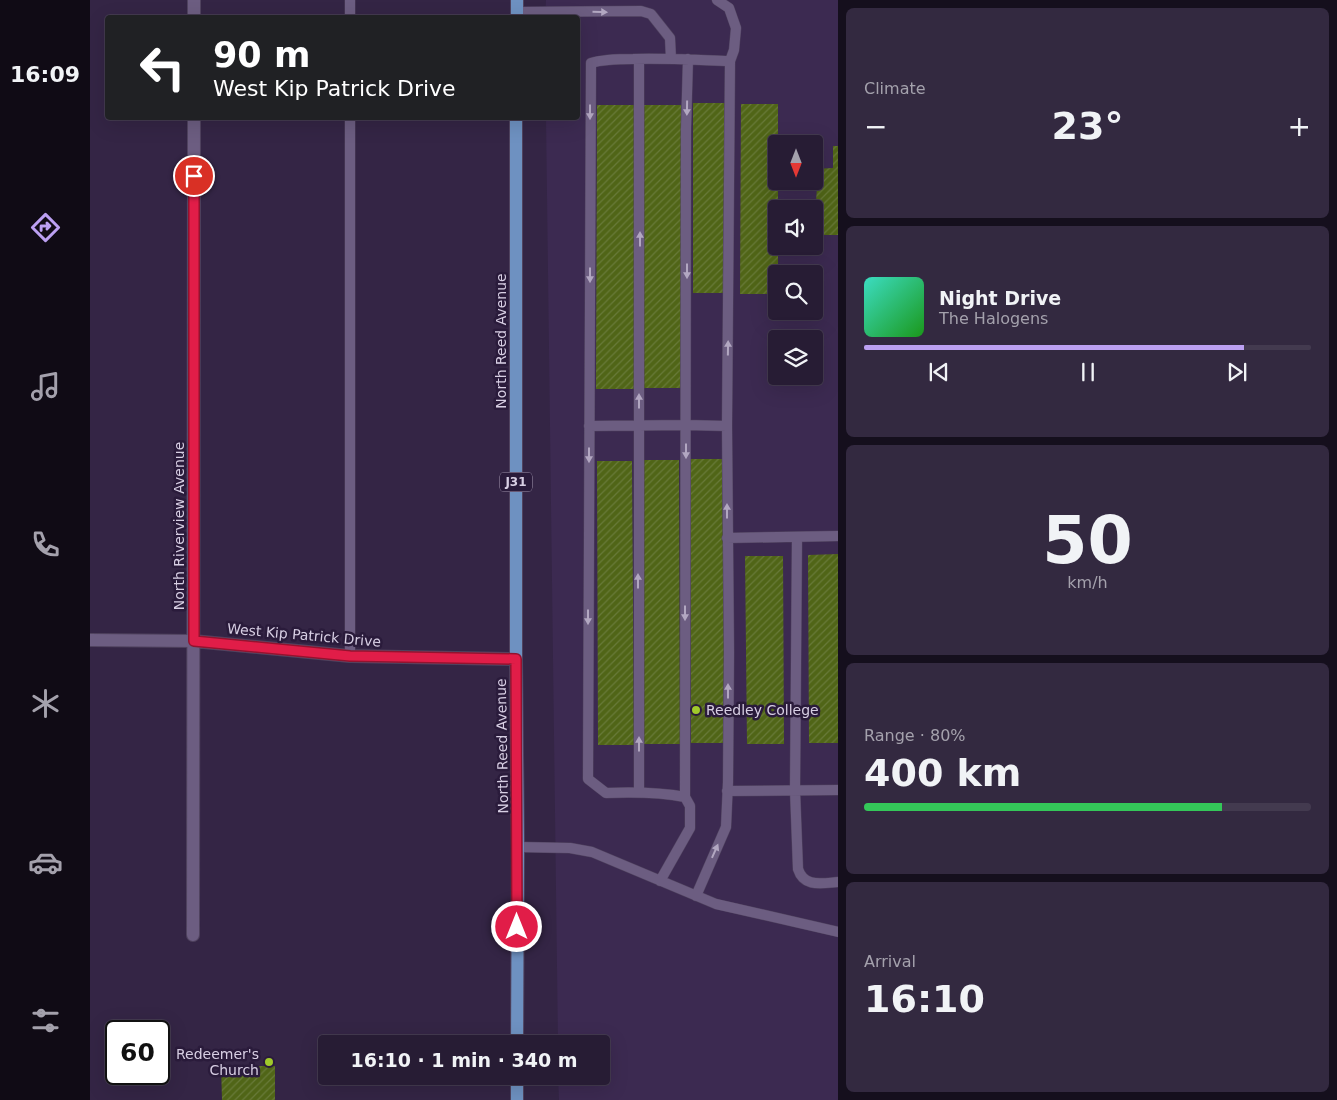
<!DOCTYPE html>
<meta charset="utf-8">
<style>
:root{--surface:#271c34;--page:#332940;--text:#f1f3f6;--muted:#a4a1ac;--line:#433a4f;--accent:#bca0f2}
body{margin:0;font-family:"DejaVu Sans",sans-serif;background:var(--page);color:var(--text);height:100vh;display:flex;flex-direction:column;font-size:19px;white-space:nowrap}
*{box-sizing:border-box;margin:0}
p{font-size:16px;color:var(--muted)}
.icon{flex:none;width:28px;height:28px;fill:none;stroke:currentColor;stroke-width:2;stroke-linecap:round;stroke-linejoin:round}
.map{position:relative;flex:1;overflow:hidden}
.drawer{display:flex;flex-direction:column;gap:8px;padding:8px;background:#150f1d;width:499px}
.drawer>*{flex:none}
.guide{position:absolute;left:15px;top:15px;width:475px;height:105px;border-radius:5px;box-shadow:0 5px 20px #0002,0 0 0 1px var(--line);background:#202124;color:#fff;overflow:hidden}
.needle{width:32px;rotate:180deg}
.buttons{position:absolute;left:678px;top:135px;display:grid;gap:10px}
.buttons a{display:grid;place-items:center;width:55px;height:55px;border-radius:5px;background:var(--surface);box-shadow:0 5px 20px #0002,0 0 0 1px var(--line);font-size:25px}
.speed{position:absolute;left:15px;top:1020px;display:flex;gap:10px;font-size:25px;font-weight:700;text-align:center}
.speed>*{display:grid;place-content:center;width:65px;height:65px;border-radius:50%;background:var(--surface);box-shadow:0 5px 20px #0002,0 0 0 1px var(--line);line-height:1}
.speed .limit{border:2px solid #111;border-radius:8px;background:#fff;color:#111}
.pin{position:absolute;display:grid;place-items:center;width:42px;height:42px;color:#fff;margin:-21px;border:2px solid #fff;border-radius:50%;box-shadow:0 1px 5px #0007}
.me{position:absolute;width:55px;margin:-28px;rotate:0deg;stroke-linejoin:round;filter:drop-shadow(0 0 4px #0008)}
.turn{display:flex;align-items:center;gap:18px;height:105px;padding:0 25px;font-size:22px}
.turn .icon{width:65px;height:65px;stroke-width:2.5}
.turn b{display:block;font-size:35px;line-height:42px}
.big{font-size:38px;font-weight:800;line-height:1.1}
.drawer .card{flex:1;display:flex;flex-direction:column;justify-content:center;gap:8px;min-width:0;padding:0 18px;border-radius:8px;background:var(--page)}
.drawer .dial{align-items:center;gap:0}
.dial b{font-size:65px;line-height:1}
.song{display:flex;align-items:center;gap:15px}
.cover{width:60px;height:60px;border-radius:8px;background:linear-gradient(135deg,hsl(170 70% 55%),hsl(120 70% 35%))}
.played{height:5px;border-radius:2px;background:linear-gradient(90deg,var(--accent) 85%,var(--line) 85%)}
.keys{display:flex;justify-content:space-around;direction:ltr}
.heat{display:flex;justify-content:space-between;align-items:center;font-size:28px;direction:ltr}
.charge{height:8px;border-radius:4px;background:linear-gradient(90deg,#34c759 80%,var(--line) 0)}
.trip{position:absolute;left:228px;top:1035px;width:292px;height:50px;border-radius:5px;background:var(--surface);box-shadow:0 5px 20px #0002,0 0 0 1px var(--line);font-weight:800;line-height:50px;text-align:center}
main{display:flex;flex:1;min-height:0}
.menu{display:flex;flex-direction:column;width:90px;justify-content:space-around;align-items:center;background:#100b15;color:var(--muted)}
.menu .icon{width:35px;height:35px}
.menu .on{color:var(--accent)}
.menu b{font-size:22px;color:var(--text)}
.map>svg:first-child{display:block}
.built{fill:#3c2a51;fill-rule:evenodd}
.building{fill:url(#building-hatch)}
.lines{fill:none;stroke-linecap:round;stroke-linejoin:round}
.lane-casing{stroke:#50435f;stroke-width:11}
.street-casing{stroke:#50435f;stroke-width:14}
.primary-casing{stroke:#50435f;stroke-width:14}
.lane{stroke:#6c5d81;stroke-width:10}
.street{stroke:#6c5d81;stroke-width:12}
.primary{stroke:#6e91c1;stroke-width:12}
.oneway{fill:#b2a7c1}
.route-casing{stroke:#92132f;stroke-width:12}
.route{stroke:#e11d48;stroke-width:9}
.poi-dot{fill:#a0c92b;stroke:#2a1b3b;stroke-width:2}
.labels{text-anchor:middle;stroke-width:5;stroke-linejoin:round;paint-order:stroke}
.shield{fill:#2a1b3b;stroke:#a499b1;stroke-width:1}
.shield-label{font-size:12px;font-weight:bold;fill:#d8cfe4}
.street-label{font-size:14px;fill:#d8cfe4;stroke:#2a1b3b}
.poi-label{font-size:14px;fill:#d8cfe4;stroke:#2a1b3b;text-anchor:start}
</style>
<main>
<nav class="menu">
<b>16:09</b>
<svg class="icon on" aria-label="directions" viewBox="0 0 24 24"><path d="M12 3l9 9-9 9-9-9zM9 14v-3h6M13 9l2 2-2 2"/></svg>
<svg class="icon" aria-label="music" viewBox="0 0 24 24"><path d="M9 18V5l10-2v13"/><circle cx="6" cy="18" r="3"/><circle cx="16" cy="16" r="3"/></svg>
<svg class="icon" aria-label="phone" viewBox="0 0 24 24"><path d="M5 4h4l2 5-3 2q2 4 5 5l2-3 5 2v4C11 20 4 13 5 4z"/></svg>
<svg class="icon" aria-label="climate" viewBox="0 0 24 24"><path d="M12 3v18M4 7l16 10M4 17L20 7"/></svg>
<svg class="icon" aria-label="car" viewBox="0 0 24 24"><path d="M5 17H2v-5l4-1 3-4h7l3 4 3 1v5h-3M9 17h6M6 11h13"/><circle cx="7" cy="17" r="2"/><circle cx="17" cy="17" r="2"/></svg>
<svg class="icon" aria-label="filters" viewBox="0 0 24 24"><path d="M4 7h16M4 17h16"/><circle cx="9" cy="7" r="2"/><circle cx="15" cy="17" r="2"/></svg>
</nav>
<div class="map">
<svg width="749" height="1100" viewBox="0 0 749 1100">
<defs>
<pattern id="building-hatch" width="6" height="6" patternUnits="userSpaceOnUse" patternTransform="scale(1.25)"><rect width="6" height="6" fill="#506517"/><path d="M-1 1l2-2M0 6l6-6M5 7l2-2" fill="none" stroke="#687a39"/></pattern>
</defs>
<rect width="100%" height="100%" fill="#342545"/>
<path class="built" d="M456 0H748V1100H469L468 1076H511V1044H468L456 118H488V18L455 17ZM686 144H724V181H686ZM686 209H724V246H686ZM686 274H724V311H686ZM686 339H724V376H686Z"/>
<path class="building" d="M603 103H640V293H603Z
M651 104H688V144H686V181H688V209H686V246H688V274H686V294H650Z
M507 105H544V389H506Z
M554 105H591V388H553Z
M743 146H749V235H724L727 186H720V181H724V169L743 168Z
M600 459H635L637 743H601Z
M553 460H589L590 744H554Z
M507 461H542L544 745H508Z
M749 554V743H719L718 555Z
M655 556H693L694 744H657Z
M131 1066H185V1100H132Z"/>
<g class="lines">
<defs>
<path id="lane" d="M427 12 551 11 561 14 580 38 581 59
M260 18V0
M549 59V792
M499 426 596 425 637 426
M707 537 705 790 708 869C714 888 732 883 749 882
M637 538 749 536
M260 656V118
M637 791 749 790
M595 797 596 129 598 59
M428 847 480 848 502 852 626 904 749 932
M570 881 600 828V806L595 797C569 792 543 792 516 793L498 779 501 63C514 59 529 59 543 59 575 58 608 60 640 61
M606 896 636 827 638 782 639 652 637 426 640 61 644 50 646 28 639 8 627 0"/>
<path id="street" d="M104 18V0
M0 640 103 641 260 656 426 659
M103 935 104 118"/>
<path id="primary" d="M427 18V0
M426 118V659L428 847 427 1044
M427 1076V1100"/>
</defs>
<use href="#lane" class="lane-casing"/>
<use href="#street" class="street-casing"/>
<use href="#primary" class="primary-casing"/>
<use href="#lane" class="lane"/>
<use href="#street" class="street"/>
<use href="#primary" class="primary"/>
</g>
<defs><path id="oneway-solid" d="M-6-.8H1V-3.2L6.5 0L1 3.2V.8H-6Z" transform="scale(1.25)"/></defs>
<g class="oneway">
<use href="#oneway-solid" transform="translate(510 12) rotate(1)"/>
<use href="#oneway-solid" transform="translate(597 108) rotate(91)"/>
<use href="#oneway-solid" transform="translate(500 112) rotate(90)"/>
<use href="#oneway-solid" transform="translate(550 239) rotate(-90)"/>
<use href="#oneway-solid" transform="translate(597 271) rotate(90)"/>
<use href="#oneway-solid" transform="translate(500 275) rotate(90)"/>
<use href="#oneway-solid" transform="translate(638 348) rotate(-89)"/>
<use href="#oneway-solid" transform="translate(549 401) rotate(-90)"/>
<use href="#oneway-solid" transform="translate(596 451) rotate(90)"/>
<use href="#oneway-solid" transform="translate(499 455) rotate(90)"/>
<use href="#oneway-solid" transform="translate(637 511) rotate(-90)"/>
<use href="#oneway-solid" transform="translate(548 581) rotate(-90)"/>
<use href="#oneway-solid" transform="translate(595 613) rotate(90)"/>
<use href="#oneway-solid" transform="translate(498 617) rotate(90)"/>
<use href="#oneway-solid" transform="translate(638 691) rotate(-90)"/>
<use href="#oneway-solid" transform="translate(549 744) rotate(-90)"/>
<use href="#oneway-solid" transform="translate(625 851) rotate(-66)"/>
</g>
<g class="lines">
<defs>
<path id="route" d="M104 176V641L260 656 426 659 427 927"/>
</defs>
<use href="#route" class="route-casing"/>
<use href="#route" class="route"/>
</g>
<g class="poi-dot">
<circle cx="606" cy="710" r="5"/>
<circle cx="179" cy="1062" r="5"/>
</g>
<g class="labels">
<rect class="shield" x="410" y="472.5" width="32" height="19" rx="4"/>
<g class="shield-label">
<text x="426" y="486">J31</text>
</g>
<g class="street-label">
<text transform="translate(411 341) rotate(-90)" y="5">North Reed Avenue</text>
<text transform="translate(89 526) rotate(-90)" y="5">North Riverview Avenue</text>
<text transform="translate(214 635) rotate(5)" y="5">West Kip Patrick Drive</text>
<text transform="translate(412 746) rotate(-91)" y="5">North Reed Avenue</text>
</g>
<g class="poi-label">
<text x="616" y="715">Reedley College</text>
<text x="169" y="1059" text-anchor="end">Redeemer's<tspan x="169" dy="16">Church</tspan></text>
</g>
</g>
</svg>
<div class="buttons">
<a><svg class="needle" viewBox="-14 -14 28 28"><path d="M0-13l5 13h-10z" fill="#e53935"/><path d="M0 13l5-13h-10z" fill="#a4a1ac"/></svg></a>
<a><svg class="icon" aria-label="sound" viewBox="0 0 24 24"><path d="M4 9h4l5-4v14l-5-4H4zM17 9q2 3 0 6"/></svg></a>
<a><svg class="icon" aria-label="search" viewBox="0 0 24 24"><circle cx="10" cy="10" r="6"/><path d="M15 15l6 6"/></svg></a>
<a><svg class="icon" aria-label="layers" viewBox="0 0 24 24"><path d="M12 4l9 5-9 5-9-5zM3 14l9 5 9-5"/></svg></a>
</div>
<div class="speed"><div class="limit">60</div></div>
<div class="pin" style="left:104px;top:176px;background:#d93025"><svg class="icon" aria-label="arrive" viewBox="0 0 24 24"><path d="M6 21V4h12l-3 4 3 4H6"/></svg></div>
<svg class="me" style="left:427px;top:927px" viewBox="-20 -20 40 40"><circle r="17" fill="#e11d48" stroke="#fff" stroke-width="3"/><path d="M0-11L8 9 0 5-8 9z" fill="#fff"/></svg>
<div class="trip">16:10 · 1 min · 340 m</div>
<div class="guide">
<div class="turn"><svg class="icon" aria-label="left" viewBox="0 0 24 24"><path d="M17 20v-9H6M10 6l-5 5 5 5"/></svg><div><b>90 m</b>West Kip Patrick Drive</div></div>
</div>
</div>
<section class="drawer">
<div class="card"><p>Climate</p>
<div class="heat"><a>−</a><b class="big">23°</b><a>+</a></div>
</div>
<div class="card">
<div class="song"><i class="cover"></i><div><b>Night Drive</b><p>The Halogens</p></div></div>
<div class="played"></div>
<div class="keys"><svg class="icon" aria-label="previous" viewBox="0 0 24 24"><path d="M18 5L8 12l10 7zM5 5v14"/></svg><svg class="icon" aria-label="pause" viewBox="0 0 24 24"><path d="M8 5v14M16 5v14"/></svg><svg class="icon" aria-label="next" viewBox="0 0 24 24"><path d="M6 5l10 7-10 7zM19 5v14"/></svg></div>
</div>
<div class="card dial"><b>50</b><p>km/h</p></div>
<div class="card"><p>Range · 80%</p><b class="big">400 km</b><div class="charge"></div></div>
<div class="card"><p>Arrival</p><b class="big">16:10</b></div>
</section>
</main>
